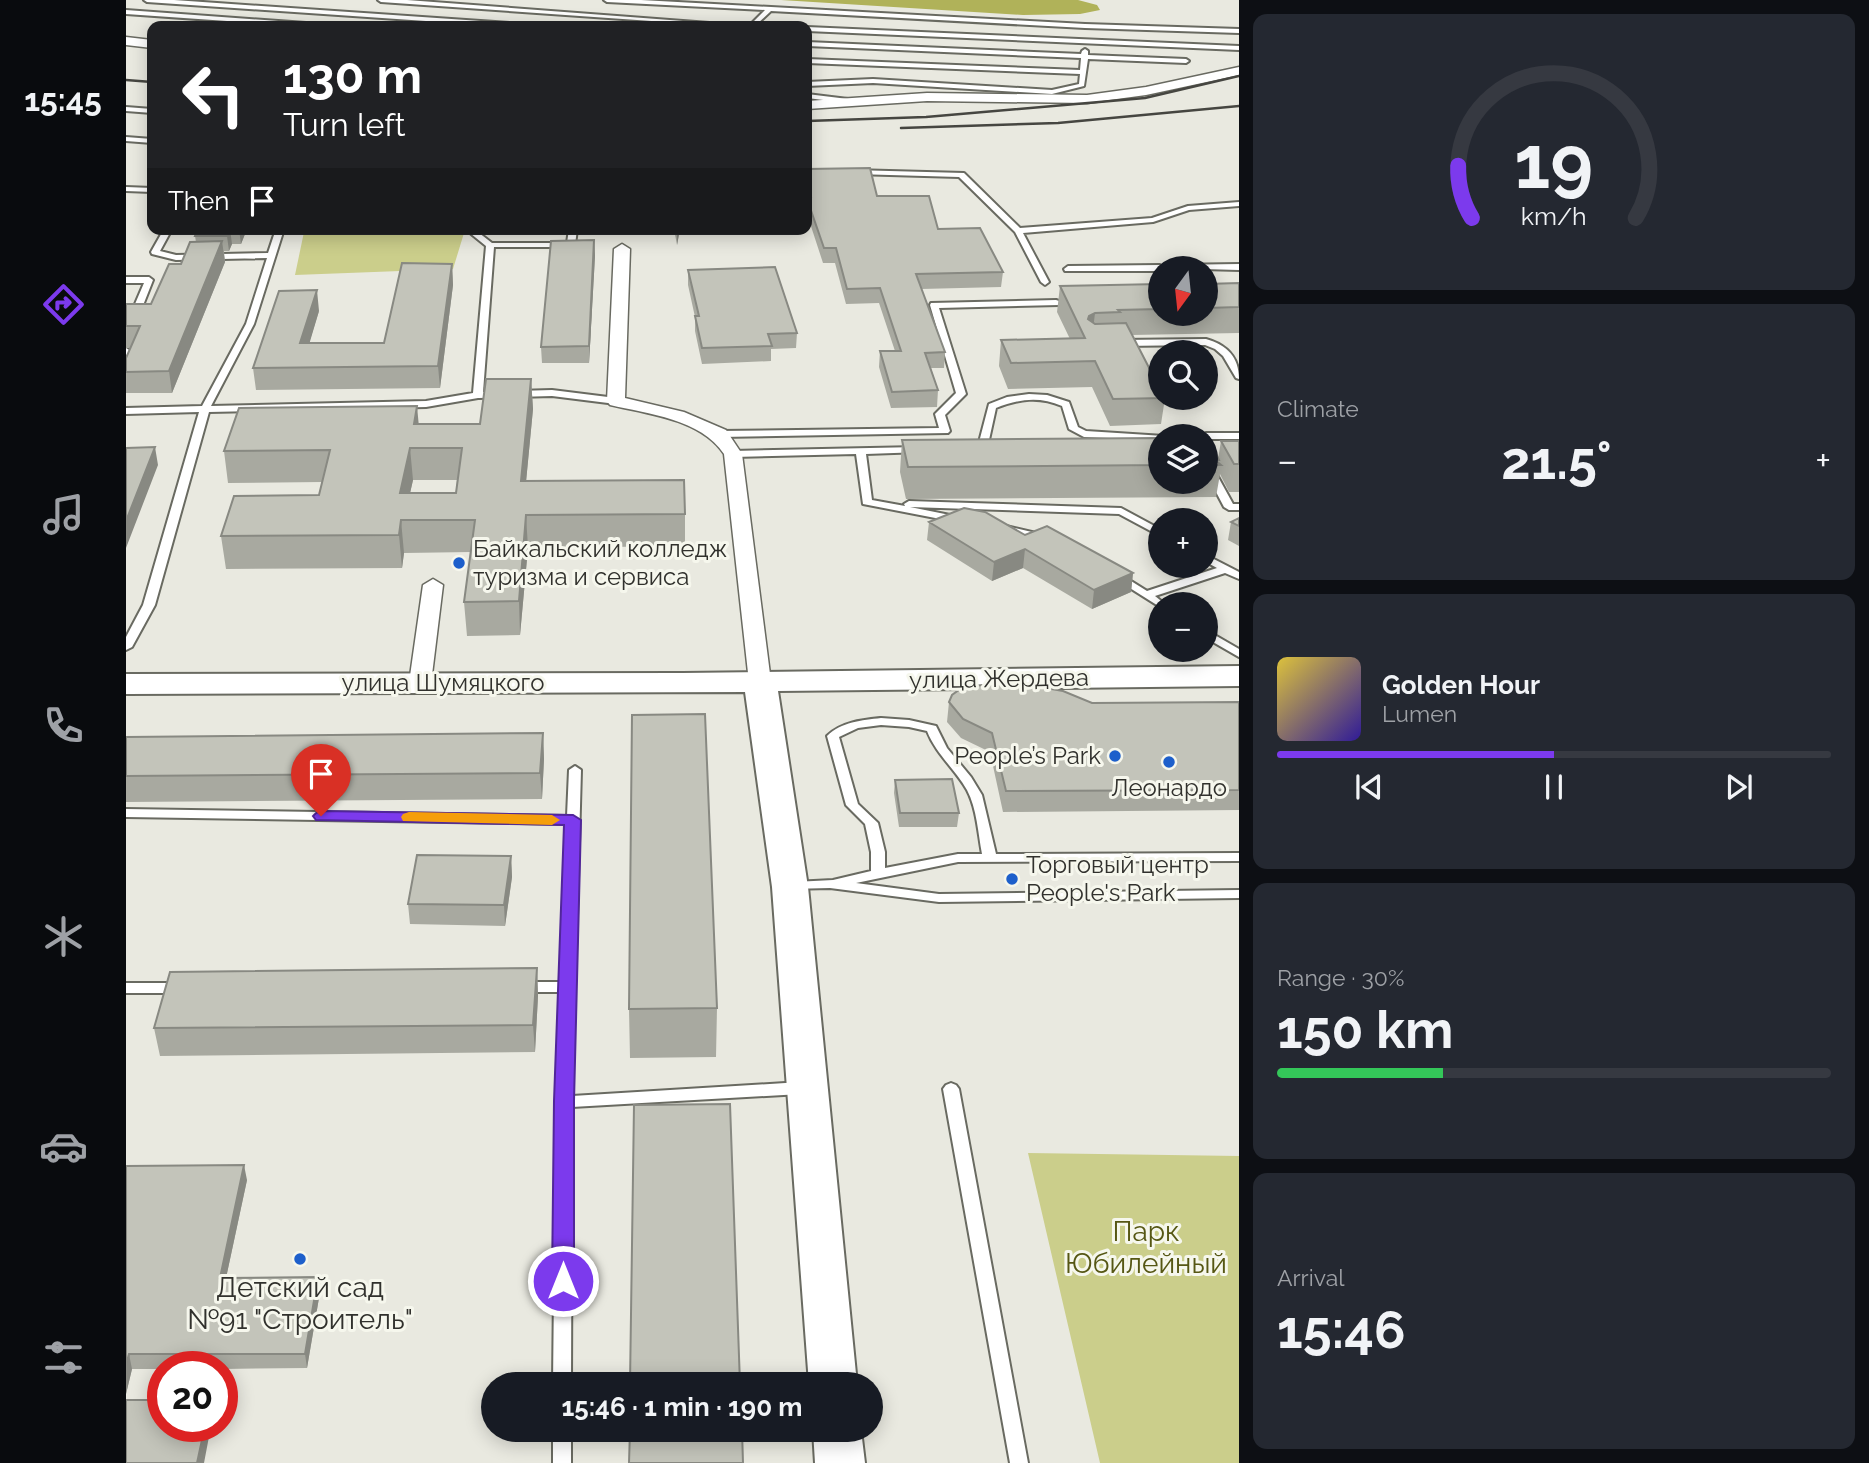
<!DOCTYPE html>
<meta charset="utf-8">
<style>
:root{--surface:#171b24;--page:#242831;--text:#f1f3f6;--muted:#9ea1a6;--line:#363941;--accent:#7c3aed}
body{margin:0;font-family:Raleway,sans-serif;background:var(--page);color:var(--text);height:100vh;display:flex;flex-direction:column;font-size:26px;white-space:nowrap}
*{box-sizing:border-box;margin:0}
p{font-size:23px;color:var(--muted)}
.icon{flex:none;width:38px;height:38px;fill:none;stroke:currentColor;stroke-width:2;stroke-linecap:round;stroke-linejoin:round}
.map{position:relative;flex:1;overflow:hidden}
.details{display:flex;flex-direction:column;gap:14px;padding:14px;background:#0d0f14;width:630px}
.details>*{flex:none}
.banner{position:absolute;left:21px;top:21px;width:665px;height:214px;border-radius:14px;box-shadow:0 4px 18px #0003;background:#202124;color:#fff;overflow:hidden}
.needle{width:46px;rotate:195deg}
.controls{position:absolute;left:1022px;top:256px;display:grid;gap:14px}
.controls a{display:grid;place-items:center;width:70px;height:70px;border-radius:50%;background:var(--surface);box-shadow:0 4px 18px #0003;font-size:35px}
.speed{position:absolute;left:21px;top:1351px;display:flex;gap:14px;font-size:35px;font-weight:700;text-align:center}
.speed>*{display:grid;place-content:center;width:91px;height:91px;border-radius:50%;background:var(--surface);box-shadow:0 4px 18px #0003;line-height:1}
.speed .limit{border:10px solid #d22;background:#fff;color:#111}
.pin{position:absolute;display:grid;place-items:center;width:60px;height:60px;color:#fff;margin:-72px -30px;border-radius:50% 50% 50% 0;rotate:-45deg;box-shadow:0 0 7px #0007}
.pin .icon{rotate:45deg}
.me{position:absolute;width:77px;margin:-38px;rotate:0deg;stroke-linejoin:round;filter:drop-shadow(0 0 5px #0008)}
.turn{display:flex;align-items:center;gap:24px;height:147px;padding:0 21px;font-size:32px}
.turn .icon{width:91px;height:91px;stroke-width:2.5}
.turn b{display:block;font-size:49px;line-height:60px}
.then{display:flex;align-items:center;height:66px;padding:0 21px;background:#0003;gap:14px;font-size:26px}
.big{font-size:52px;font-weight:700;line-height:1.1}
.details .widget{flex:1;display:flex;flex-direction:column;justify-content:center;gap:10px;min-width:0;padding:0 24px;border-radius:14px;background:var(--page)}
.details .dial{align-items:center;gap:0}
.dial svg{height:182px;overflow:visible;fill:none;stroke:var(--line);stroke-width:7;stroke-linecap:round;text-anchor:middle}
.dial text{fill:var(--text);stroke:none}
.song{display:flex;align-items:center;gap:21px}
.cover{width:84px;height:84px;border-radius:10px;background:linear-gradient(135deg,hsl(50 70% 55%),hsl(250 70% 35%))}
.played{height:7px;border-radius:4px;background:linear-gradient(90deg,var(--accent) 50%,var(--line) 50%)}
.keys{display:flex;justify-content:space-around;direction:ltr}
.heat{display:flex;justify-content:space-between;align-items:center;font-size:38px;direction:ltr}
.charge{height:10px;border-radius:5px;background:linear-gradient(90deg,#34c759 30%,var(--line) 0)}
.trip{position:absolute;left:355px;top:1372px;width:402px;height:70px;border-radius:35px;background:var(--surface);box-shadow:0 4px 18px #0003;font-weight:700;line-height:70px;text-align:center}
main{display:flex;flex:1;min-height:0}
.tabs{display:flex;flex-direction:column;width:126px;justify-content:space-around;align-items:center;background:#090b0e;color:var(--muted)}
.tabs .icon{width:49px;height:49px}
.tabs .on{color:var(--accent)}
.tabs b{font-size:32px;color:var(--text)}
.map>svg:first-child{display:block}
.green{fill:#cbce8b}
.forest{fill:#b0b259}
.lines{fill:none;stroke-linecap:round;stroke-linejoin:round}
.service-casing{stroke:#696a61;stroke-width:4}
.minor-casing{stroke:#696a61;stroke-width:3}
.secondary-casing{stroke:#696a61;stroke-width:4}
.service{fill:#fff;fill-rule:evenodd}
.minor{fill:#fff;fill-rule:evenodd}
.secondary{fill:#fff;fill-rule:evenodd}
.rail{stroke:#464641;stroke-width:2.5}
.wall{fill:#a8a9a0;fill-rule:evenodd}
.shaded-wall{fill:#888982}
.building{fill:#c3c4ba;stroke:#888982;stroke-width:2;fill-rule:evenodd}
.route{fill:#7c3aed;stroke:#51269a;stroke-width:2}
.slow{fill:#f59e0b}
.poi-dot{fill:#1d5fcb;stroke:#f6f7ed;stroke-width:2.5}
.labels{text-anchor:middle;stroke-width:6;stroke-linejoin:round;paint-order:stroke}
.poi-label{font-size:24px;fill:#31312d;stroke:#f6f7ed;text-anchor:start}
.street-label{font-size:24px;fill:#31312d;stroke:#f6f7ed}
.near-park-label{font-size:28px;fill:#565714;stroke:#f6f7ed}
.near-poi-label{font-size:28px;fill:#31312d;stroke:#f6f7ed}
</style>
<main>
<nav class="tabs">
<b>15:45</b>
<svg class="icon on" aria-label="directions" viewBox="0 0 24 24"><path d="M12 3l9 9-9 9-9-9zM9 14v-3h6M13 9l2 2-2 2"/></svg>
<svg class="icon" aria-label="music" viewBox="0 0 24 24"><path d="M9 18V5l10-2v13"/><circle cx="6" cy="18" r="3"/><circle cx="16" cy="16" r="3"/></svg>
<svg class="icon" aria-label="phone" viewBox="0 0 24 24"><path d="M5 4h4l2 5-3 2q2 4 5 5l2-3 5 2v4C11 20 4 13 5 4z"/></svg>
<svg class="icon" aria-label="climate" viewBox="0 0 24 24"><path d="M12 3v18M4 7l16 10M4 17L20 7"/></svg>
<svg class="icon" aria-label="car" viewBox="0 0 24 24"><path d="M5 17H2v-5l4-1 3-4h7l3 4 3 1v5h-3M9 17h6M6 11h13"/><circle cx="7" cy="17" r="2"/><circle cx="17" cy="17" r="2"/></svg>
<svg class="icon" aria-label="filters" viewBox="0 0 24 24"><path d="M4 7h16M4 17h16"/><circle cx="9" cy="7" r="2"/><circle cx="15" cy="17" r="2"/></svg>
</nav>
<div class="map">
<svg width="1113" height="1463" viewBox="0 0 1113 1463">
<rect width="100%" height="100%" fill="#e9e9e0"/>
<path class="green" d="M178 232 338 233 327 269 169 275Z
M902 1153 1113 1156V1463H974Z"/>
<path class="forest" d="M655 0H952L971 5 974 10 954 14 897 15Z"/>
<g class="lines">
<defs>
<path id="service" d="M18 0H48L397 24 400 26H373L21 2Z
M252 0H281L623 26 639 10 481 2 478 0H515L959 24 1113 29V33L959 28 645 11 629 26H597L255 2Z
M0 10 194 24 197 26H171L0 14Z
M681 27 1113 46V50L681 31Z
M681 42 955 54 956 51 959 49 962 51V55L1060 59 1063 61 1060 63 962 59 958 86 926 94 747 83 681 86V82L747 79 926 90 953 84 954 74 681 63V59L954 70 955 58 681 46Z
M681 94 722 99 726 101 722 103 681 98Z
M0 107 26 109V113L0 111Z
M0 137 26 139V143L0 141Z
M726 170 838 173 894 228 1026 218 1062 206 1113 202V206L1063 210 1027 222 897 233 923 282 919 285 915 282 889 232 833 177 729 174H726Z
M0 187 26 188V192L0 191Z
M38 229H46L34 251 50 255 142 253 150 229H158L128 324 85 406 300 401 347 393 360 246 339 229H348L366 243H441L443 229H451L449 245 445 247H368L357 392 426 390 490 398 495 401 490 404 426 396 352 398 300 407 83 412 29 605 6 647 0 650V637L17 605 73 412 0 414V408L76 406 120 324 141 258 50 260 26 254 25 252Z
M1113 264V270L1040 268 1044 265Z
M942 266 1034 265 1038 268H1034V271H939L938 269Z
M0 277H23L27 280 14 313 0 321V315L6 311 18 283H0Z
M930 300 933 301V305L813 308 840 394 819 415 824 431 822 433 594 437 589 434 594 431 813 428 809 414 830 393 804 305 805 303Z
M1080 339C1101 345 1113 357 1113 379L1110 378 1097 356 1089 349 1079 345 994 346 989 343 994 340Z
M0 348 5 351 3 354 0 355Z
M903 394 921 395 943 402 952 427 960 431 1038 436H1034V440L958 437 943 429 936 406C913 396 893 399 870 408L861 449 856 452 845 451V447L852 446 863 404 881 397Z
M1080 433H1113V439H1080V436H1075Z
M792 447 796 448V452L740 454 746 500 779 506 778 504 783 501 995 508 1034 529V536L993 514 784 507 834 517 835 519 834 521 830 522 737 504 730 454 607 457 602 454 607 451Z
M1080 461 1085 464 1107 504H1113V510H1103L1098 507 1080 473Z
M876 525 923 536 924 538 919 541 872 530 871 528 872 526Z
M1080 555 1113 572V579L1099 573 1029 596 1039 604H1034V607L988 578 989 576H997L1021 591 1091 568 1080 562Z
M1080 630 1113 649V657L1080 638Z
M755 718 783 720 810 726 821 748 845 777 856 795 870 854 1113 853V861L832 862 730 883 813 894 1113 890V898L813 902 704 888 663 889 661 886 668 882 707 880 745 871V852L739 824 720 805 701 736C715 722 736 720 755 718ZM755 725 783 727 801 731C810 754 829 769 841 790 851 809 852 833 856 854H832L759 868V852L752 823 732 804 713 737 732 728Z
M449 766 455 770 446 1096 675 1082 680 1084 683 1088 680 1092 675 1094 446 1107 445 1384H427L430 1102 434 992H397L392 991 390 987 392 983 397 982H435L441 824 0 817V809L441 816 443 770Z
M0 983H56L61 984 63 988 61 992 56 993H0Z
M825 1083 830 1085 833 1089 902 1463H884L817 1089 820 1085Z
M427 1430H445V1463H427Z"/>
<path id="minor" d="M0 37 26 40V48L0 45Z
M1113 67V75L1020 95 961 103 801 101 681 109V101L801 93 961 95 1020 87Z
M496 244 504 249 499 398 558 412 600 430 616 454 645 682 642 687H626L623 682 598 454C575 419 522 414 484 405L481 401 488 249Z
M307 579 317 585 305 683 294 690 283 683 297 585Z"/>
<path id="secondary" d="M1113 666V686L652 691 682 887 731 1384H683L646 887 619 692 0 694V674L557 673Z
M687 1430H735L739 1463H689Z"/>
</defs>
<use href="#service" class="service-casing"/>
<use href="#minor" class="minor-casing"/>
<use href="#secondary" class="secondary-casing"/>
<use href="#service" class="service"/>
<use href="#minor" class="minor"/>
<use href="#secondary" class="secondary"/>
<path class="rail" d="M0 80 26 82
M681 121 800 117 1019 98 1113 76
M775 128 932 123 1113 106"/>
</g>
<path class="wall" d="M681 169 751 196 812 229 877 272 875 287 795 289 819 352 818 368H805L812 390 811 407 765 408 753 367 754 351H769L753 303 720 304 709 263H697L681 214V199L682 197 681 189Z
M72 229H121L115 244H106L103 251H98L99 262 46 393H0V358L5 348H0V304H25L70 242 69 236Z
M390 229H430V235H390Z
M548 229H554L551 245Z
M468 240 469 256 463 363H416L415 347Z
M326 264 327 285 314 388 130 390 127 368 193 311 183 343H258Z
M562 270 671 333 670 348 645 349V361L576 364 569 331V317L562 285Z
M1113 283V333L1006 335 1039 398 1035 424 984 426 966 387 882 389 873 366 875 340 944 339 931 312 934 286 1034 284V313H1080V284Z
M405 379 407 409 400 481 559 514V546L402 548 394 635 341 636 338 602 345 552 278 553 276 568 100 569 95 536 193 495 196 482 102 483 98 451 293 424H354ZM287 480H331L330 493H284Z
M1080 437 1092 459 1095 441H1113V492H1103L1094 474 1090 497 780 499 774 472 776 440 1034 438V481H1080Z
M1113 518V546L1102 540 1105 522Z
M803 522 899 535 1007 573 1005 592 966 609 897 568 866 581 801 540Z
M823 702 966 703 1113 702V810L877 812 864 752 835 738 821 722Z
M417 733 418 759 416 799 0 802V737Z
M769 780 833 813 831 827H773L768 793Z
M385 856 386 877 379 926 284 924 282 904Z
M411 968 412 996 409 1052 34 1056 28 1028Z
M591 1008 590 1057 504 1058 503 1009Z
M0 1166 121 1180 100 1278 192 1277 194 1292 181 1368 96 1369V1367H37V1369H6L0 1394Z"/>
<path class="shaded-wall" d="M104 229 106 244 103 251 101 236Z
M113 229H121L115 244Z
M552 229H554L551 245V230Z
M468 240 469 256 463 363V346Z
M96 241 99 262 46 393 43 371Z
M326 264 327 285 314 388 312 366Z
M191 290 193 311 177 365 174 343Z
M969 313 966 338 962 319 963 316Z
M405 379 407 409 397 514 395 481Z
M291 406 294 438 288 424Z
M29 447 32 465 0 548V521Z
M284 448 287 480 278 520 274 493Z
M400 515 402 548 394 635 393 601Z
M275 520 278 553 276 568 273 535Z
M899 549 897 568 866 581 868 562Z
M1007 573 1005 592 966 609 968 590Z
M417 733 418 759 416 799 414 773Z
M385 856 386 877 379 926 378 905Z
M411 968 412 996 409 1052 407 1025Z
M118 1165 121 1180 97 1292 94 1278Z
M192 1277 194 1292 181 1368 179 1354Z
M3 1354 6 1369 0 1394V1365Z
M79 1426H85L78 1463H71Z"/>
<path class="building" d="M744 168 751 196H803L812 229 854 228 877 272 790 274 819 352 799 353 812 390 766 392 754 351H775L754 288 721 289 710 248H698L681 199V197H685L681 169Z
M72 229H104L101 236H69Z
M468 240 463 346 415 347 425 241Z
M96 241 43 371 0 372V358L14 326H0V304H25L43 264H55L64 242Z
M276 263 326 264 312 366 127 368 153 291 191 290 174 343H258Z
M649 267 671 333 642 334 646 346 576 348 569 316H573L562 270Z
M1113 283V307L1080 308V284Z
M1034 284V309L992 310 994 312 969 313 963 316 962 319 969 324 1000 323 1034 389V397L1039 398 987 399 969 361 885 363 875 340 959 338 934 286Z
M360 379H405L395 481 558 480 559 514 400 515 393 601 338 602 349 520H275L273 535 95 536 108 496 193 495 204 450 98 451 113 408 291 406 288 424H354ZM284 448H336L330 493H274Z
M1080 437H1083L1093 460H1089L1095 465H1080Z
M1034 438V465L782 467 776 440Z
M1095 441H1113V464H1108Z
M29 447 0 521V448Z
M838 508 859 512 899 535 921 526 1007 573 968 590 899 549 868 562 803 522Z
M1113 518V526L1105 522Z
M886 682 937 691 966 703 1113 702V790L880 791 866 733 837 719 823 702 826 695 837 687Z
M579 714 591 1008 503 1009 506 715Z
M417 733 414 773 0 776V737Z
M826 779 833 813H774L769 780Z
M291 855 385 856 378 905 282 904Z
M411 968 407 1025 28 1028 44 972Z
M604 1104 614 1384H504L508 1105Z
M118 1165 94 1278 192 1277 179 1354H3L0 1365V1166Z
M0 1400H37V1426H79L71 1463H0Z
M504 1430H616L617 1463H503Z"/>
<path class="route" d="M195 811 447 815 455 820 448 1101V1281L445 1288 437 1290 429 1288 426 1281 428 1101 438 825 190 820 187 816 190 813Z"/>
<path class="slow" d="M283 812 426 815 434 820 426 825 277 821 275 817 277 814Z"/>
<g class="poi-dot">
<circle cx="333" cy="563" r="7"/>
<circle cx="989" cy="756" r="7"/>
<circle cx="1043" cy="762" r="7"/>
<circle cx="886" cy="879" r="7"/>
<circle cx="174" cy="1259" r="7"/>
</g>
<g class="labels">
<g class="poi-label">
<text x="347" y="557">Байкальский колледж<tspan x="347" dy="28">туризма и сервиса</tspan></text>
<text x="975" y="764" text-anchor="end">People’s Park</text>
<text x="1043" y="796" text-anchor="middle">Леонардо</text>
<text x="900" y="873">Торговый центр<tspan x="900" dy="28">People's Park</tspan></text>
</g>
<g class="street-label">
<text transform="translate(873 679) rotate(-1)" y="8">улица Жердева</text>
<text x="317" y="691">улица Шумяцкого</text>
</g>
<g class="near-park-label">
<text x="1020" y="1241">Парк<tspan x="1020" dy="32">Юбилейный</tspan></text>
</g>
<g class="near-poi-label">
<text x="174" y="1297">Детский сад<tspan x="174" dy="32">№91 "Строитель"</tspan></text>
</g>
</g>
</svg>
<div class="controls">
<a><svg class="needle" viewBox="-14 -14 28 28"><path d="M0-13l5 13h-10z" fill="#e53935"/><path d="M0 13l5-13h-10z" fill="#9ea1a6"/></svg></a>
<a><svg class="icon" aria-label="search" viewBox="0 0 24 24"><circle cx="10" cy="10" r="6"/><path d="M15 15l6 6"/></svg></a>
<a><svg class="icon" aria-label="layers" viewBox="0 0 24 24"><path d="M12 4l9 5-9 5-9-5zM3 14l9 5 9-5"/></svg></a>
<a>+</a>
<a>−</a>
</div>
<div class="speed"><div class="limit">20</div></div>
<div class="pin" style="left:195px;top:816px;background:#d93025"><svg class="icon" aria-label="arrive" viewBox="0 0 24 24"><path d="M6 21V4h12l-3 4 3 4H6"/></svg></div>
<svg class="me" style="left:437px;top:1281px" viewBox="-20 -20 40 40"><circle r="17" fill="#7c3aed" stroke="#fff" stroke-width="3"/><path d="M0-11L8 9 0 5-8 9z" fill="#fff"/></svg>
<div class="trip">15:46 · 1 min · 190 m</div>
<div class="banner">
<div class="turn"><svg class="icon" aria-label="left" viewBox="0 0 24 24"><path d="M17 20v-9H6M10 6l-5 5 5 5"/></svg><div><b>130 m</b>Turn left</div></div>
<div class="then">Then<svg class="icon" aria-label="arrive" viewBox="0 0 24 24"><path d="M6 21V4h12l-3 4 3 4H6"/></svg></div>
</div>
</div>
<section class="details">
<div class="widget dial"><svg viewBox="0 0 100 80">
<path d="M14 69A42 42 0 1 1 86 69"/>
<path d="M14 69A42 42 0 0 1 8 46" stroke="#7c3aed"/>
<text x="50" y="56" font-size="32" font-weight="700">19</text>
<text x="50" y="72" font-size="11">km/h</text>
</svg></div>
<div class="widget"><p>Climate</p>
<div class="heat"><a>−</a><b class="big">21.5°</b><a>+</a></div>
</div>
<div class="widget">
<div class="song"><i class="cover"></i><div><b>Golden Hour</b><p>Lumen</p></div></div>
<div class="played"></div>
<div class="keys"><svg class="icon" aria-label="previous" viewBox="0 0 24 24"><path d="M18 5L8 12l10 7zM5 5v14"/></svg><svg class="icon" aria-label="pause" viewBox="0 0 24 24"><path d="M8 5v14M16 5v14"/></svg><svg class="icon" aria-label="next" viewBox="0 0 24 24"><path d="M6 5l10 7-10 7zM19 5v14"/></svg></div>
</div>
<div class="widget"><p>Range · 30%</p><b class="big">150 km</b><div class="charge"></div></div>
<div class="widget"><p>Arrival</p><b class="big">15:46</b></div>
</section>
</main>
